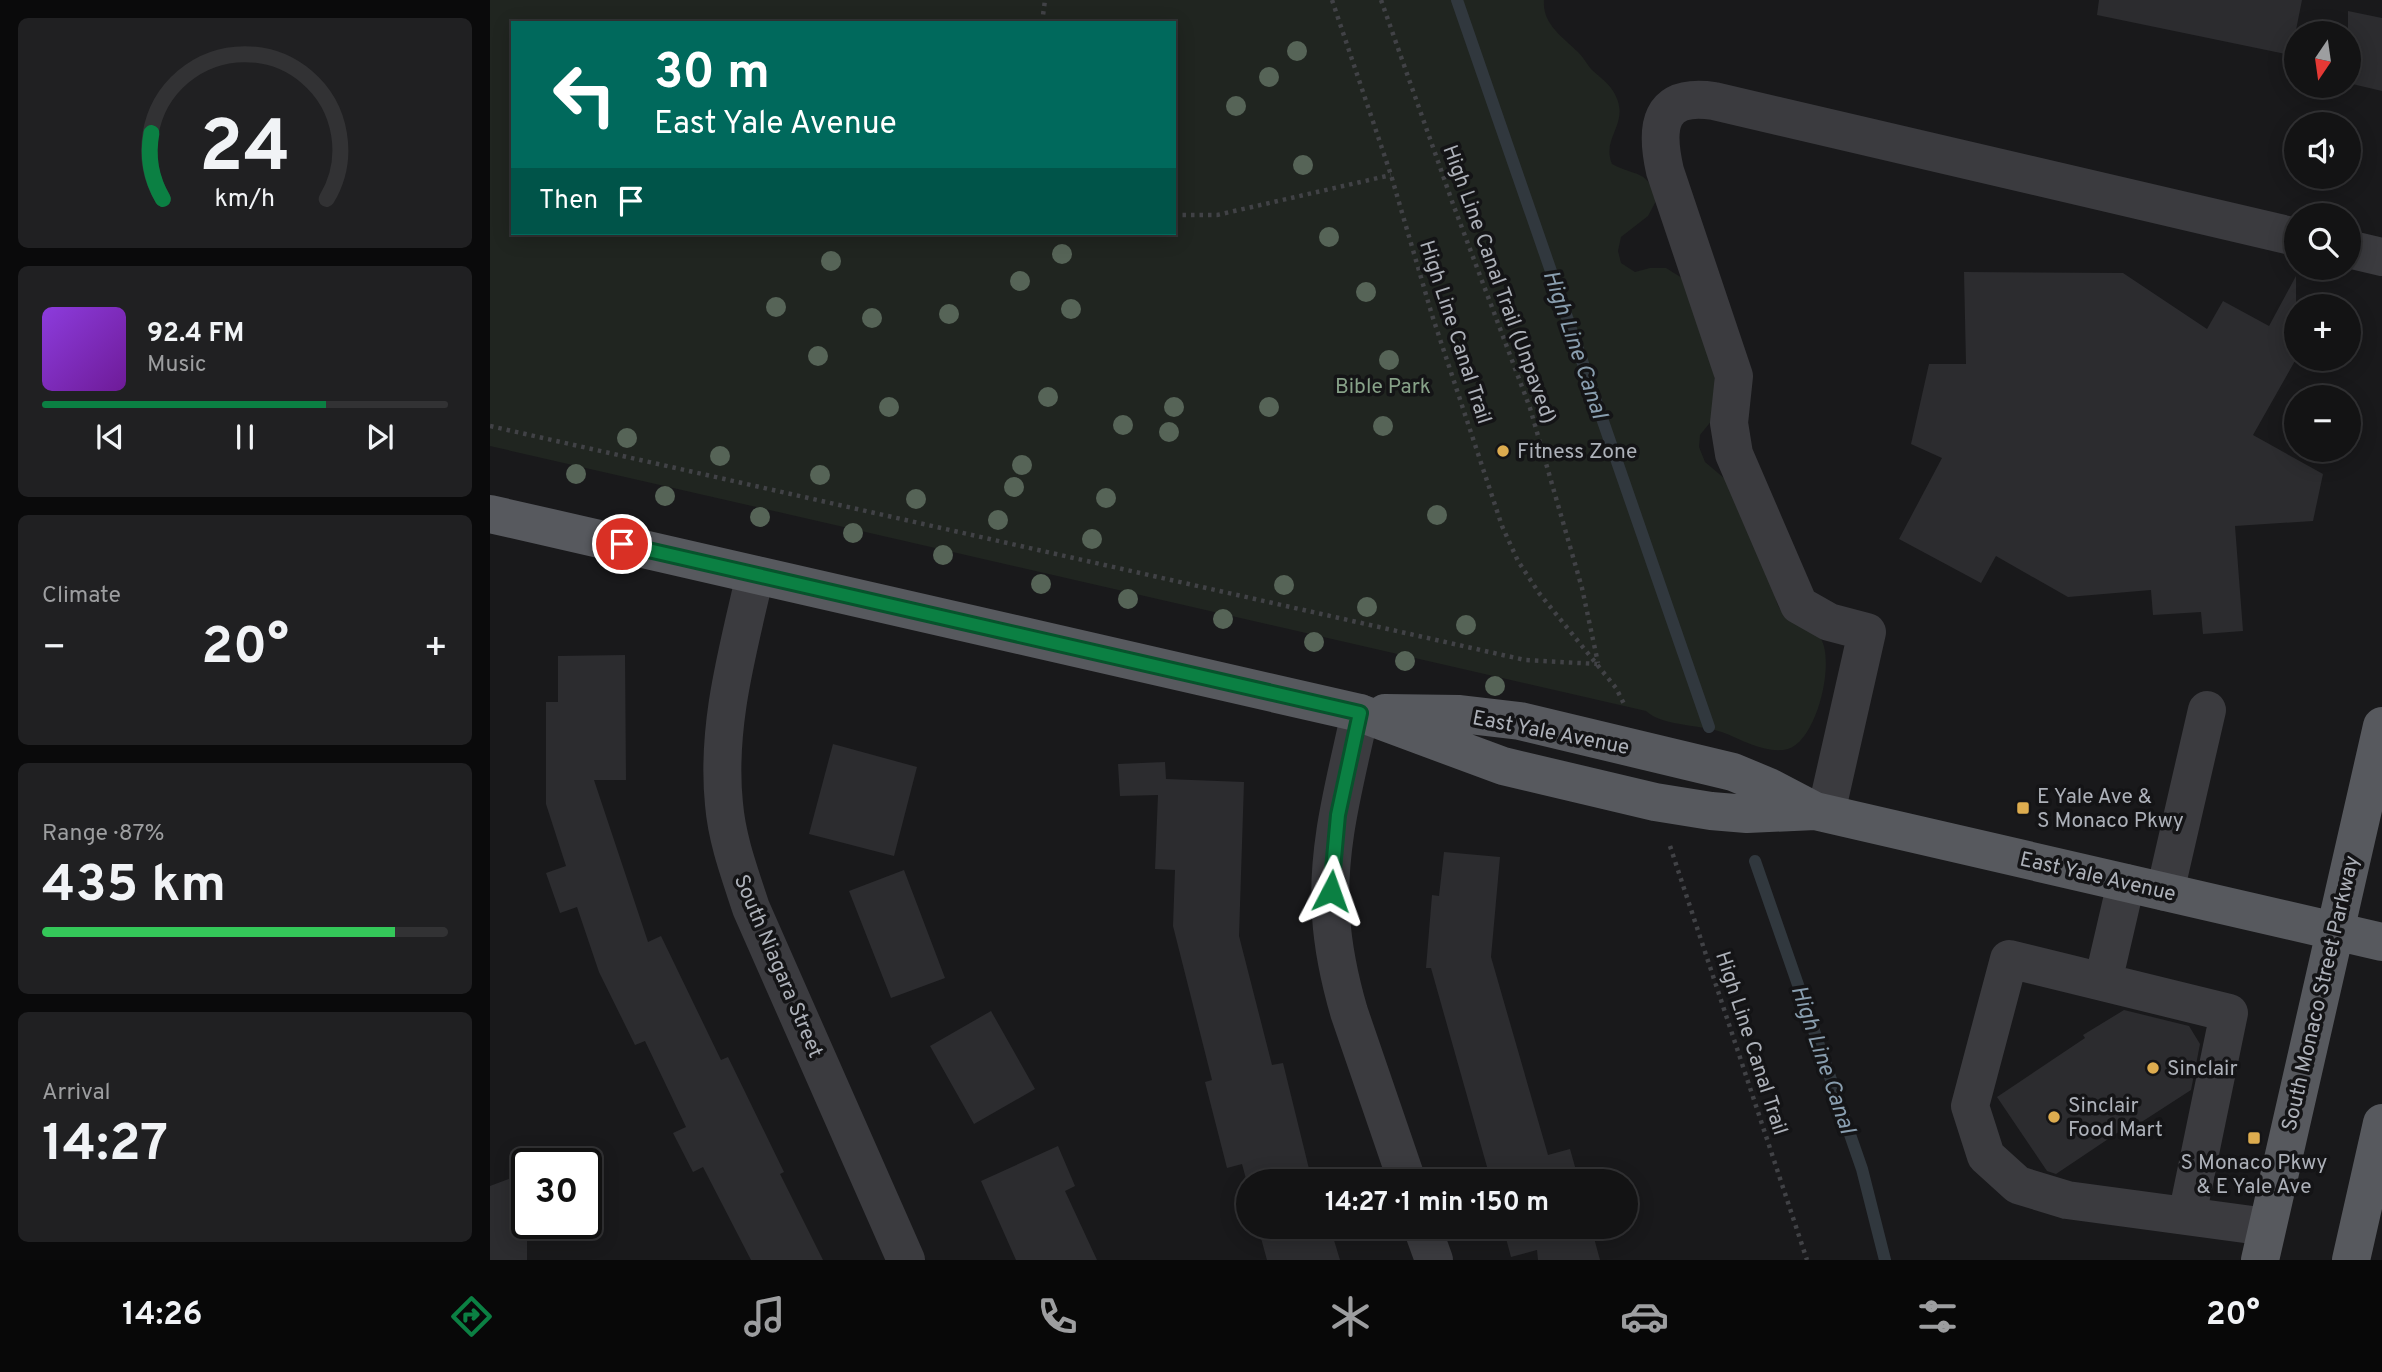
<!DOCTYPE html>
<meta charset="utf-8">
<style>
:root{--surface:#131314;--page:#202022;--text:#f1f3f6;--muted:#9d9ea0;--line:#323234;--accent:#0b8043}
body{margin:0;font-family:Overpass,sans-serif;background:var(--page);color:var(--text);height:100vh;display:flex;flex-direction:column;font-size:26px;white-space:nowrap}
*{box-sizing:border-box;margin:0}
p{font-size:23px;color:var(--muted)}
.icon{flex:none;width:38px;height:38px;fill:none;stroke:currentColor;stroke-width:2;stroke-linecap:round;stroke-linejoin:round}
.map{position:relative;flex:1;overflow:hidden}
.drawer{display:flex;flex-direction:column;gap:18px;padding:18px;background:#0a0a0b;width:490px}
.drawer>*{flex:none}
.top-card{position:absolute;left:21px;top:21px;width:665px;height:214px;border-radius:0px;box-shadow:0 4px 18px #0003,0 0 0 2px var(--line);background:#00695c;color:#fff;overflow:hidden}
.needle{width:46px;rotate:193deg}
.controls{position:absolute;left:1794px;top:21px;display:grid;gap:14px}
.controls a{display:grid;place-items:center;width:77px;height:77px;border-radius:50%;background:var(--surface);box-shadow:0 4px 18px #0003,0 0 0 2px var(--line);font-size:35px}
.speed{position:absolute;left:21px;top:1148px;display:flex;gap:14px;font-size:35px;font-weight:700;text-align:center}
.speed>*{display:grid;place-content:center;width:91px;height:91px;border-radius:50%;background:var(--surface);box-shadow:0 4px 18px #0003,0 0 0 2px var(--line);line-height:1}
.speed .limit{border:4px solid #111;border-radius:10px;background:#fff;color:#111}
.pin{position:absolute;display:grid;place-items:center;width:60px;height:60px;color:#fff;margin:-30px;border:4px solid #fff;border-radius:50%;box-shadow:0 2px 7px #0007}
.me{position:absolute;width:77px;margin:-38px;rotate:4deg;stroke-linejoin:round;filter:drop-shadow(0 0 5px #0008)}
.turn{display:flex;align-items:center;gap:24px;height:147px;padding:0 28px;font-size:32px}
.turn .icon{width:91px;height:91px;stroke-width:2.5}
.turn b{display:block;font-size:49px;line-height:60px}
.then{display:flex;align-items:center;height:66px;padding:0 28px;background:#0003;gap:14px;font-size:26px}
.big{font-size:52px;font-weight:700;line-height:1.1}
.drawer .card{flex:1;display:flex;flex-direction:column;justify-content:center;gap:10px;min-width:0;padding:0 24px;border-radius:10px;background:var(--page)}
.drawer .dial{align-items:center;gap:0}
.dial svg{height:182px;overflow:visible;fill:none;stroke:var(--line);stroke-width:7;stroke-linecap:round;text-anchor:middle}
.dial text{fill:var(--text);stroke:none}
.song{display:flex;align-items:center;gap:21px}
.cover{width:84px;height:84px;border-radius:10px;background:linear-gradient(135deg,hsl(270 70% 55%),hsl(280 70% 35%))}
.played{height:7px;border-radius:4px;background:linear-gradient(90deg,var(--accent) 70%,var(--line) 70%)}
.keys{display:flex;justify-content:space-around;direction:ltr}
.heat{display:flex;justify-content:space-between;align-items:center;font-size:38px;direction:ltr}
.charge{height:10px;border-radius:5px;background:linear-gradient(90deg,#34c759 87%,var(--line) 0)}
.trip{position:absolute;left:746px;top:1169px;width:402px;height:70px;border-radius:35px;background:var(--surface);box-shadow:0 4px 18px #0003,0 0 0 2px var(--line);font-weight:700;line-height:70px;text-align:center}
.dock{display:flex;height:112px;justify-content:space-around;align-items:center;background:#080808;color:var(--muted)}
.dock .icon{width:49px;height:49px}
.dock .selected{color:var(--accent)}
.dock b{font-size:32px;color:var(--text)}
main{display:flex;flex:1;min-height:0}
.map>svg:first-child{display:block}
.green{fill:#202520;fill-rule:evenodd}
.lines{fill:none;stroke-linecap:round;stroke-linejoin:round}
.stream{stroke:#31383e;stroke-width:12}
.building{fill:#2c2c2f}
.path{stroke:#414246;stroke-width:4.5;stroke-dasharray:3.5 5;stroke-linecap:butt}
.minor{stroke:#3b3b3f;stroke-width:38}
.major{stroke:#57595e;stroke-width:38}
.tree{fill:#566457}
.route-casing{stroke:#07532c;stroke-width:18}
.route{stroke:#0b8043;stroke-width:12}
.poi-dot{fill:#ddac4f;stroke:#141416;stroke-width:2.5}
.labels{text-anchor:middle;stroke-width:7;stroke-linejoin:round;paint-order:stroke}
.street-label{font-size:21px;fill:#adb1b9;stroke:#141416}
.park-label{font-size:21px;fill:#87a288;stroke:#141416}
.poi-label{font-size:21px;fill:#adb1b9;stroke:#141416;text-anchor:start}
.water-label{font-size:23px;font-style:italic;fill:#899eaf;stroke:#141416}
</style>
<main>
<section class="drawer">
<div class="card dial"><svg viewBox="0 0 100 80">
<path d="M14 69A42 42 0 1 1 86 69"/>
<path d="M14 69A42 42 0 0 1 9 40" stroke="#0b8043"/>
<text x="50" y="56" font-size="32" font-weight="700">24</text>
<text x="50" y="72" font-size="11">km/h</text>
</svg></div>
<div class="card">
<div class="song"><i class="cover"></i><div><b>92.4 FM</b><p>Music</p></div></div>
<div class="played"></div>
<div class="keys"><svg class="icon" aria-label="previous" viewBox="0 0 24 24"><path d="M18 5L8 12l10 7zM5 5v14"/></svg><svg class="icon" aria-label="pause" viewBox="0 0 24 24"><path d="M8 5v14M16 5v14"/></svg><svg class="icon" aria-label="next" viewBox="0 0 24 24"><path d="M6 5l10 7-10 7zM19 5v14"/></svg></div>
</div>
<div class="card"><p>Climate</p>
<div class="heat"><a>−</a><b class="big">20°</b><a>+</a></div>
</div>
<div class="card"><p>Range · 87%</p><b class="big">435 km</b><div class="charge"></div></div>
<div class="card"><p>Arrival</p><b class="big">14:27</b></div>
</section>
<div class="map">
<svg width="1892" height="1260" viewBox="0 0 1892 1260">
<rect width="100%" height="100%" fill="#19191b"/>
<path class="green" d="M0 0H1054C1052 24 1073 37 1088 52 1093 57 1097 64 1101 69 1107 75 1116 81 1121 88 1145 122 1110 135 1122 164 1146 177 1159 169 1166 201L1158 216 1131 237 1128 251 1131 263 1145 272 1160 268H1176L1192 278 1223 351 1227 414 1210 435 1209 447 1215 462 1241 484 1286 588C1282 625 1318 616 1331 639 1345 663 1327 740 1298 749 1278 754 1255 742 1237 734 1214 724 1173 727 1156 711L0 446ZM23 23H684V233H23Z"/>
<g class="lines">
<path class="stream" d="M967 0 1219 727
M1265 861 1372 1169 1395 1260"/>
</g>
<path class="building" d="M1609 0H1812L1801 55 1607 15Z
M1858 11 1892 18V91L1858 83Z
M1474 272 1633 273 1717 329 1733 301 1779 326 1806 276V359L1763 435 1833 474 1823 521 1745 526 1753 631 1713 634 1711 612 1663 615 1661 590 1578 597 1506 556 1491 583 1409 539 1452 458 1421 444 1439 364H1476Z
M135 655 136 780H104L158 942 171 936 231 1060 238 1057 294 1172 290 1174 333 1260H261L213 1167 203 1172 183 1133 196 1127 155 1041 145 1045 109 972 87 907 70 913 56 873 76 866 56 804V702H68V656Z
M343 744 427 767 404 856 319 834Z
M675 762 676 779 754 782 749 936 782 1065 793 1063 822 1181H758V1186L752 1164 737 1168 715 1082 722 1080 683 926 685 870 665 869 668 795 630 796 628 764Z
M954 852 1010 857 1001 957 1058 1155 1080 1149 1089 1181H1001L941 968H936L942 895 949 896Z
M414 870 455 978 401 998 359 891Z
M1634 1010 1699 1026 1710 1044 1701 1090 1650 1123 1648 1119 1566 1174 1557 1171 1507 1097 1595 1038 1593 1035Z
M501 1011 545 1089 484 1124 440 1046Z
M568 1146 585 1186 575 1191 607 1260H526L491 1181Z
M29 1175 37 1198V1260H0V1186Z
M768 1227H840L850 1260H777Z
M1013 1227H1101L1110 1260H1048L1047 1250 1021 1257Z"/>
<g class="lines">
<path class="path" d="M842 0 901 175 942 315 1012 526 1028 561 1049 593 1126 688 1134 704
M891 0 963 204 1040 408 1092 588 1108 663
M552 23 555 0
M684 215H727L901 175
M0 426 1035 660 1107 664
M1180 846 1317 1260"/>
<path class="minor" d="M1858 249 1892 257
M265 575C248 650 226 726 234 804 237 840 250 874 261 908L416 1260
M870 713C856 779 836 847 841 916 843 948 850 981 859 1012L917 1181
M1336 813 1377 632 1339 622 1309 605 1244 454 1239 423 1244 376 1175 171C1165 127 1168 93 1224 101L1806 237
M1675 892 1717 710
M1613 982 1636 883
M1697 1216 1739 1013 1519 959 1480 1106 1496 1156 1528 1185 1577 1200 1777 1227
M932 1227 944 1260"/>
<path class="major" d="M0 514 870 713 1013 766 1165 802 1221 811 1257 814 1325 811
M895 713 970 714 1030 721 1243 772 1279 787 1325 811 1892 942
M1770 1260 1892 726
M1861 1260 1892 1123"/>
</g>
<g class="tree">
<circle cx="807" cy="51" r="10"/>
<circle cx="779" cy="77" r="10"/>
<circle cx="746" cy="106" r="10"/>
<circle cx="813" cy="165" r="10"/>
<circle cx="839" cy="237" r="10"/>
<circle cx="572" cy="254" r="10"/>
<circle cx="341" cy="261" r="10"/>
<circle cx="530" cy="281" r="10"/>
<circle cx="876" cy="292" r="10"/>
<circle cx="286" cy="307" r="10"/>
<circle cx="581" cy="309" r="10"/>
<circle cx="459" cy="314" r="10"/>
<circle cx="382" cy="318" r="10"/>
<circle cx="328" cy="356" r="10"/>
<circle cx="899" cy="360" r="10"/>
<circle cx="558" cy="397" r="10"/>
<circle cx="399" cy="407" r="10"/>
<circle cx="684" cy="407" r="10"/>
<circle cx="779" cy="407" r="10"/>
<circle cx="633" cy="425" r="10"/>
<circle cx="893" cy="426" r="10"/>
<circle cx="679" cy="432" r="10"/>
<circle cx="137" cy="438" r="10"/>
<circle cx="230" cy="456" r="10"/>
<circle cx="532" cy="465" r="10"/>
<circle cx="86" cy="474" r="10"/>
<circle cx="330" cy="475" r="10"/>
<circle cx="524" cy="487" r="10"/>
<circle cx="175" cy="496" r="10"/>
<circle cx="616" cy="498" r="10"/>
<circle cx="426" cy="499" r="10"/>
<circle cx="947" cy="515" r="10"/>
<circle cx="270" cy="517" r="10"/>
<circle cx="508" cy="520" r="10"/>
<circle cx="363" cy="533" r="10"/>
<circle cx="602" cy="539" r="10"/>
<circle cx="453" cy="555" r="10"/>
<circle cx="551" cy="584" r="10"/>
<circle cx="794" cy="585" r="10"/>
<circle cx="638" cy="599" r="10"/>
<circle cx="877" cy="607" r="10"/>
<circle cx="733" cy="619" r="10"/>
<circle cx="976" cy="625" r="10"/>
<circle cx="824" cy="642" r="10"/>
<circle cx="915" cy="661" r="10"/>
<circle cx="1005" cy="686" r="10"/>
</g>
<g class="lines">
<defs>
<path id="route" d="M132 544 870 713 848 815 841 891"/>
</defs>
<use href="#route" class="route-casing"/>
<use href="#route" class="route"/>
</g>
<g class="poi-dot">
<circle cx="1013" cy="451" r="7"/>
<rect x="1526" y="801" width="14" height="14" rx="3.5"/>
<circle cx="1663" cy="1068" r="7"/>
<circle cx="1564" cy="1117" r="7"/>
<rect x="1757" y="1131" width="14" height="14" rx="3.5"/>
</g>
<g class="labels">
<g class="street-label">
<text transform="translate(1010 284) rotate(70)" y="7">High Line Canal Trail (Unpaved)</text>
<text transform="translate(966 332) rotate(72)" y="7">High Line Canal Trail</text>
<text transform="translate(1061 732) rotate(11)" y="7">East Yale Avenue</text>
<text transform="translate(1608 876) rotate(13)" y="7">East Yale Avenue</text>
<text transform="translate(289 966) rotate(67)" y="7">South Niagara Street</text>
<text transform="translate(1830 993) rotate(-77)" y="7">South Monaco Street Parkway</text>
<text transform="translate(1262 1043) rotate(72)" y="7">High Line Canal Trail</text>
</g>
<g class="park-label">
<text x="893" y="393">Bible Park</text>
</g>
<g class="poi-label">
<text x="1027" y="458">Fitness Zone</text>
<text x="1547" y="803">E Yale Ave &amp;<tspan x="1547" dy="24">S Monaco Pkwy</tspan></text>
<text x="1677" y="1075">Sinclair</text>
<text x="1578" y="1112">Sinclair<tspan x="1578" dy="24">Food Mart</tspan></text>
<text x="1764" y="1169" text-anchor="middle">S Monaco Pkwy<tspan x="1764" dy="24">&amp; E Yale Ave</tspan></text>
</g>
<g class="water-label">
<text transform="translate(1086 344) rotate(71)" y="8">High Line Canal</text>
<text transform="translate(1334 1059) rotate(71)" y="8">High Line Canal</text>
</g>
</g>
</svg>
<div class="controls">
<a><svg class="needle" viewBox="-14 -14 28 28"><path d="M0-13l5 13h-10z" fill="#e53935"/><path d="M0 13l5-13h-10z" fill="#9d9ea0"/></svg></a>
<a><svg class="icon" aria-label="sound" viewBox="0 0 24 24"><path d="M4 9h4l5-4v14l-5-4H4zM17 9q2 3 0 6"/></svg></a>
<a><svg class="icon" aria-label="search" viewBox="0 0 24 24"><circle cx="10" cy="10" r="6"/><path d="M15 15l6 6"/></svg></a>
<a>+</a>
<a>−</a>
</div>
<div class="speed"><div class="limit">30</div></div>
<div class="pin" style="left:132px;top:544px;background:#d93025"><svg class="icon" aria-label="arrive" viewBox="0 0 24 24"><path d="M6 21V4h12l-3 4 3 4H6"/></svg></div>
<svg class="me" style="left:841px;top:891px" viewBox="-20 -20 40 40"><path d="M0-17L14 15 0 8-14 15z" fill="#0b8043" stroke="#fff" stroke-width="4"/></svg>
<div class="trip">14:27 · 1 min · 150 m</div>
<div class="top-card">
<div class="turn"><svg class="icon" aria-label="left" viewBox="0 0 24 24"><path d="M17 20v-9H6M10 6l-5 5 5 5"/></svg><div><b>30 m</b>East Yale Avenue</div></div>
<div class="then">Then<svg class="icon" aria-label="arrive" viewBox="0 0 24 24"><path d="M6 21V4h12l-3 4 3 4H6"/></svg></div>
</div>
</div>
</main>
<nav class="dock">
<b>14:26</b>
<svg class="icon selected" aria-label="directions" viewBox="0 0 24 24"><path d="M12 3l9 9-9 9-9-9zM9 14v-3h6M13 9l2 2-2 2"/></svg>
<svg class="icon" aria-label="music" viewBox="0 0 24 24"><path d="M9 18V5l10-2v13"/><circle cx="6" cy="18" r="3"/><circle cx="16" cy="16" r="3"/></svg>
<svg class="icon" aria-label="phone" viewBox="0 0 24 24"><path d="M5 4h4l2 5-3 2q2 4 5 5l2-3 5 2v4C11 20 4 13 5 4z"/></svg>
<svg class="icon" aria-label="climate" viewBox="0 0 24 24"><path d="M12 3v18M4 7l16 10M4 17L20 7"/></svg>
<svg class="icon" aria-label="car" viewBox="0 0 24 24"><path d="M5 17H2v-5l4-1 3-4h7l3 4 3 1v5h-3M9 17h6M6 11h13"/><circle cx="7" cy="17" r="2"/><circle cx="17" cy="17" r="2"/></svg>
<svg class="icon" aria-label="filters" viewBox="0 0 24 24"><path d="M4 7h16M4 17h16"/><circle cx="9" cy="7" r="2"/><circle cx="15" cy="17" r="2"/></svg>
<b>20°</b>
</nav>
